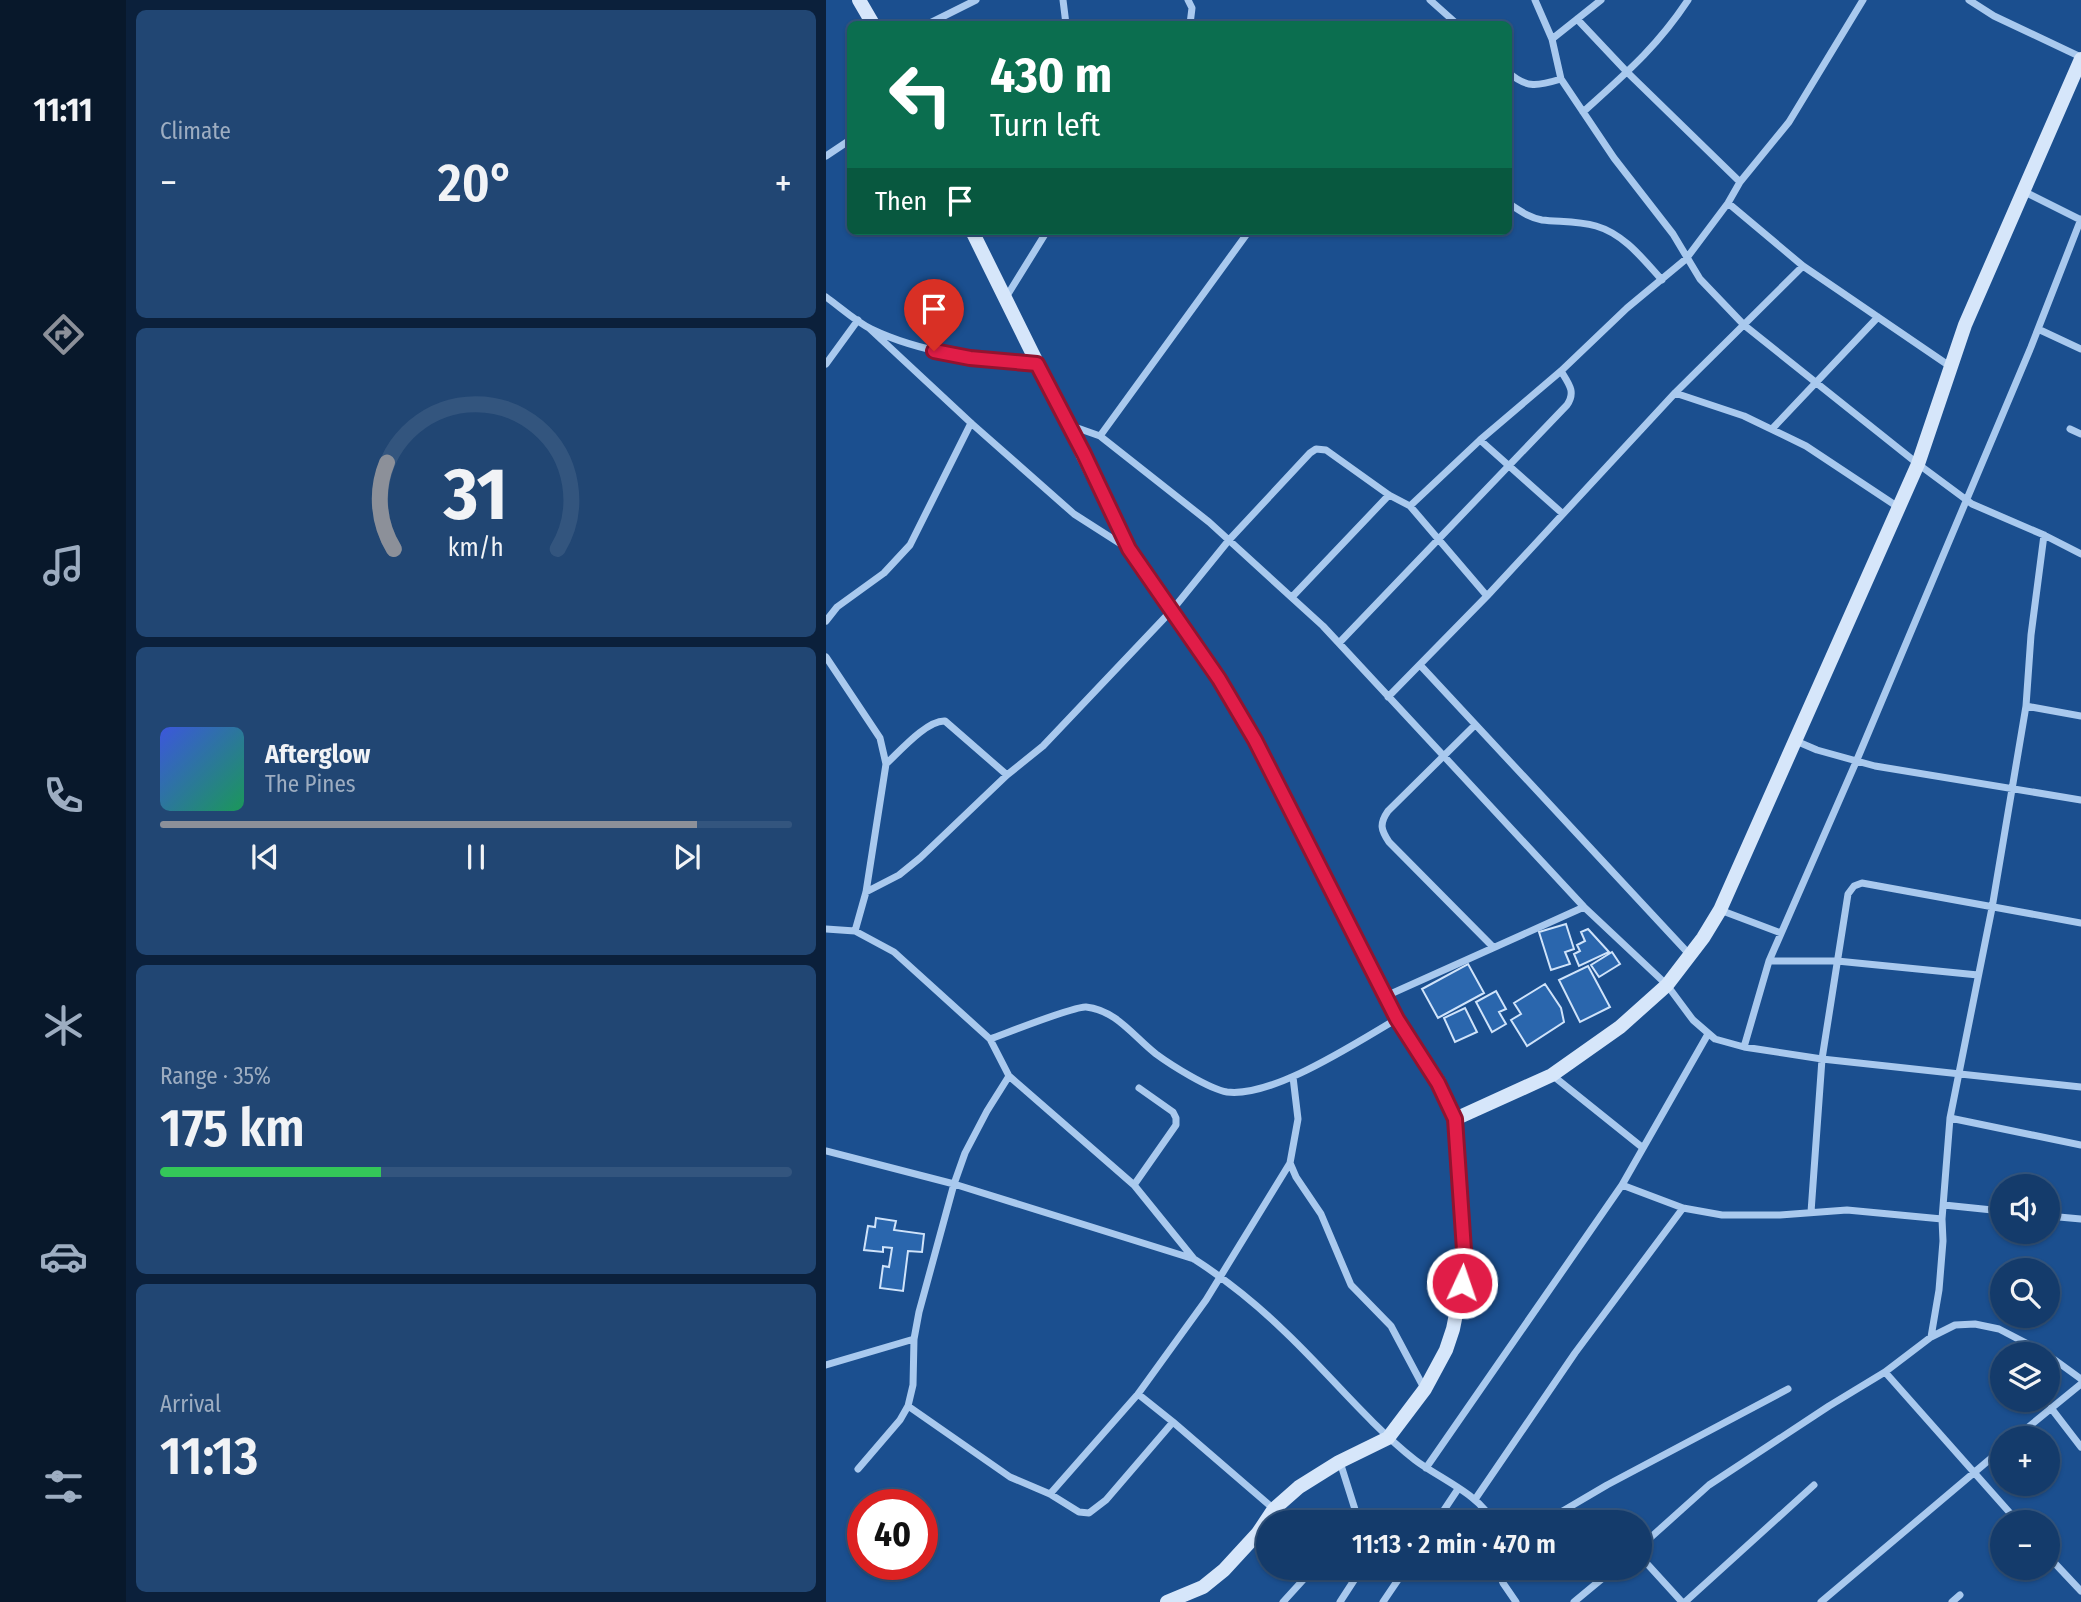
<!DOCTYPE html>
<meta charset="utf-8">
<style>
:root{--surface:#143b6b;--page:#214673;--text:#f1f3f6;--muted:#9dadc1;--line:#33557e;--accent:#8c9099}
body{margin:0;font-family:"Fira Sans Condensed",sans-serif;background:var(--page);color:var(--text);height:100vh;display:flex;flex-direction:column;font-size:26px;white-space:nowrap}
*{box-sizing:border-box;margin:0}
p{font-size:23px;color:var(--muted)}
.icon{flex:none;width:38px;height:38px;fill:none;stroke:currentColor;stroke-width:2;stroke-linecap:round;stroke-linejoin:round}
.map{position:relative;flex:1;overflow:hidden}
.sheet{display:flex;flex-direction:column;gap:10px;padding:10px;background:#0b203b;width:700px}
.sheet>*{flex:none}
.hud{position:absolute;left:21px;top:21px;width:665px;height:214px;border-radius:10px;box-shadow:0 2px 5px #0004,0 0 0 2px var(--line);background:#0b6e4f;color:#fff;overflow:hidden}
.fabs{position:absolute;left:1164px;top:1174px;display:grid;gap:14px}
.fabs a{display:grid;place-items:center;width:70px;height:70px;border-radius:50%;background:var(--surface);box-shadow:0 2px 5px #0004,0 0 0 2px var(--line);font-size:35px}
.speed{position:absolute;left:21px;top:1489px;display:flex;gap:14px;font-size:35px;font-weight:700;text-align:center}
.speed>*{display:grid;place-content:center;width:91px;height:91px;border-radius:50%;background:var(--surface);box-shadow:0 2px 5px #0004,0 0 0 2px var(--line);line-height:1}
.speed .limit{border:10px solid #d22;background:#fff;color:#111}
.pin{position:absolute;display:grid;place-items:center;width:60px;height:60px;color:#fff;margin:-72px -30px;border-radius:50% 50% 50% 0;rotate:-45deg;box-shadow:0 0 7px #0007}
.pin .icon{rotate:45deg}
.me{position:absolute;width:77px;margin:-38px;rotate:3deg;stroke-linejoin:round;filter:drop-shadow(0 0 5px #0008)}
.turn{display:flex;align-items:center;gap:24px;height:147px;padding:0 28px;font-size:32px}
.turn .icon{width:91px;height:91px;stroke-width:2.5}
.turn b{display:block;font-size:49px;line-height:60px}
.then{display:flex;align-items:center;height:66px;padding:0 28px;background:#0003;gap:14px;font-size:26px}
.big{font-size:52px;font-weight:600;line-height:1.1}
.sheet .tile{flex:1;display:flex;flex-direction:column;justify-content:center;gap:10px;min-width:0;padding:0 24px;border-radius:10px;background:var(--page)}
.sheet .dial{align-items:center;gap:0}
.dial svg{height:182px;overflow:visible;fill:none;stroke:var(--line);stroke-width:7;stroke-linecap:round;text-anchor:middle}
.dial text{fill:var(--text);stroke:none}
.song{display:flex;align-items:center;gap:21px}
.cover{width:84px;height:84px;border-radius:10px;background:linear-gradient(135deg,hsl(230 70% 55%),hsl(150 70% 35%))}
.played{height:7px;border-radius:4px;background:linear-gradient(90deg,var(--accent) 85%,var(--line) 85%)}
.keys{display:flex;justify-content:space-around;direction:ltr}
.heat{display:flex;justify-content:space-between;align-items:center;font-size:38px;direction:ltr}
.charge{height:10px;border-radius:5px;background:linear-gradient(90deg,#34c759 35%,var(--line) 0)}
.trip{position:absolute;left:430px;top:1510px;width:396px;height:70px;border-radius:35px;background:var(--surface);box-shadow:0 2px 5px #0004,0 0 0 2px var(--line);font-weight:600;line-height:70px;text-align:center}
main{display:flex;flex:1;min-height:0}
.tabs{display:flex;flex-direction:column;width:126px;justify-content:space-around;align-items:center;background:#08182b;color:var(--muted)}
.tabs .icon{width:49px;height:49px}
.tabs .active{color:var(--accent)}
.tabs b{font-size:32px;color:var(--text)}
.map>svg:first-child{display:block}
.building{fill:#2a66ad;stroke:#cfe3fa;stroke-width:2}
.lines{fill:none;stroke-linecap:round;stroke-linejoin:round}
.street{stroke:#a9c9ee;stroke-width:7}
.secondary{stroke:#d6e6fa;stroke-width:14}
.route-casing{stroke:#92132f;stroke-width:18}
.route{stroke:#e11d48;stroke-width:12}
</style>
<main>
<nav class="tabs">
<b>11:11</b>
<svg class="icon active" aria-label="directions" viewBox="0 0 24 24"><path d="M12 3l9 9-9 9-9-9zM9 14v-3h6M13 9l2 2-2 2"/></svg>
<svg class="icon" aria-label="music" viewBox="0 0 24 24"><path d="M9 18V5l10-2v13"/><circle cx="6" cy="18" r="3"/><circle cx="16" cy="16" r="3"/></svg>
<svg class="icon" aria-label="phone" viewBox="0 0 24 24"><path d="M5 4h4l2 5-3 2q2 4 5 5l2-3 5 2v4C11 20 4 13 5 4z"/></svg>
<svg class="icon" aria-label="climate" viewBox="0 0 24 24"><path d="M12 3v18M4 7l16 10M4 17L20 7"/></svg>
<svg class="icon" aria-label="car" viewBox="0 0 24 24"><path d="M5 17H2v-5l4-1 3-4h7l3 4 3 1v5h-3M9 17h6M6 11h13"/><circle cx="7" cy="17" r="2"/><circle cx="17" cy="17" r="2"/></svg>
<svg class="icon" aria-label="filters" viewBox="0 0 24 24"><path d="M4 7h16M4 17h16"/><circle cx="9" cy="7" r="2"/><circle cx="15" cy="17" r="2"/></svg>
</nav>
<section class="sheet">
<div class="tile"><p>Climate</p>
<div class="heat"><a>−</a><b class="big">20°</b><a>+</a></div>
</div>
<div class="tile dial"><svg viewBox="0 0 100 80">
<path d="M14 69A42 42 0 1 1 86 69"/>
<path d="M14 69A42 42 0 0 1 11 31" stroke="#8c9099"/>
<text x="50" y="56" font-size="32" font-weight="700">31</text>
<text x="50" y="72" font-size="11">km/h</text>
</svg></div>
<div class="tile">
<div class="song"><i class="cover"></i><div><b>Afterglow</b><p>The Pines</p></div></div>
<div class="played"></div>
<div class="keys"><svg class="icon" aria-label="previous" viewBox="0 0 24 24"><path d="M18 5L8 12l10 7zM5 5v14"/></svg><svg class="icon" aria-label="pause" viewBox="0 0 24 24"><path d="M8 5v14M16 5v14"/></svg><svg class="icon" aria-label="next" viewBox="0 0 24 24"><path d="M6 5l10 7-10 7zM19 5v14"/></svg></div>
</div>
<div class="tile"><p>Range · 35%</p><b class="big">175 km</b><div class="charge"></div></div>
<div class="tile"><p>Arrival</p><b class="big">11:13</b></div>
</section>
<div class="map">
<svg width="1255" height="1602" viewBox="0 0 1255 1602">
<rect width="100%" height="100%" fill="#1b4f8f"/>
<path class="building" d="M740 924 748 949 739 952 744 964 725 970 713 932Z
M762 929 783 952 753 966 748 954 754 951 751 945 759 941 755 932Z
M786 952 794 964 773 977 765 965Z
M642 964 658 993 612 1018 596 989Z
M762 966 784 1007 754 1022 733 980Z
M719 984 735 1008 738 1022 701 1046 685 1020 695 1014 688 1003Z
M670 991 680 1009 673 1012 680 1024 666 1032 650 1002Z
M639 1008 651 1032 629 1042 618 1018Z
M50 1218 70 1221 68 1230 98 1234 96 1252 82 1251 77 1291 54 1288 57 1266 63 1267 66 1248 57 1247V1252L38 1250 42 1226 49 1227Z"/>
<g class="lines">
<path class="street" d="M237 0 240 24
M362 0 366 8 364 24
M604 0 631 24
M709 0 726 39 735 79 788 158 847 234 874 279 918 325 1092 464 1146 504 1218 535 1255 554
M1143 0 1168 16 1255 57
M751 19 801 72 914 182
M102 24 150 0
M726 39 775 0
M682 72C701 89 712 86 735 79
M757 112C799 74 831 47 862 0
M0 156 24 140
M1197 191 1255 220
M682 203C693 210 703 218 716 220 733 222 752 221 770 226 798 234 817 259 836 280
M902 203 977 266 1125 367
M0 297C14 307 29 321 45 329 97 354 154 359 211 364
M179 299 221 231
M43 328 145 423 248 514 298 546
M1212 329 1255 349
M0 364 32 320
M849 393 918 416 980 446 1072 507
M243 425 274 436 383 522 497 626 758 907 841 985 867 1020 889 1039 918 1047 996 1059 1255 1087
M946 429 1052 317
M1244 429 1255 434
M274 436 423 231
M654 440 737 514
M584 506 654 440 735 371 801 308 860 259 902 203 914 182 963 122 1037 0
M466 597 563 495
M0 621 11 607 58 573 84 545 145 423
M513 643 741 405C750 392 743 384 735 371
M0 657 54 738 60 764 40 892 29 931
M594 665 863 954
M562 697 661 596 849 393 977 266
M1200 706 1255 716
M649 725 562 811C553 824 555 830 563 842L667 947
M970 741 991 750 1049 766 1255 800
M60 764C74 751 101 720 119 721L181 775
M40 892 73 875 94 858 181 775 217 746 347 609 403 540 484 453 490 449 500 450 563 495 584 506 661 596
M894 910 955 933
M0 929 29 931 68 952 164 1039 183 1076 308 1185 368 1259
M943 961H1011L1152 975
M560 996 758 907
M164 1039C181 1033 248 1006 260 1007 290 1010 308 1037 330 1054 345 1065 383 1089 401 1092 447 1098 531 1042 571 1019
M918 1047 943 961 1030 762 1205 347 1255 219
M726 1075 817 1148
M467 1077 472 1119 464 1163 470 1177 495 1214 525 1285 565 1326 598 1388
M1124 1118 1255 1145
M0 1151 128 1184 368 1259C399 1279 429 1303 456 1329 501 1371 540 1421 589 1460 611 1477 658 1497 666 1522
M308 1185 350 1125V1118L347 1112 313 1088
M796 1185 857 1208 896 1215H954L1021 1210 1116 1219
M1118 1205 1176 1211
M985 1212 996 1059 1022 894 1028 886 1036 883 1255 923
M1222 1216 1255 1219
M1105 1337 1113 1290 1117 1241 1116 1219 1124 1118 1166 908 1200 706 1205 635 1218 535
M1222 1355 1255 1379
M0 1365 88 1339
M1059 1372 1192 1522
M312 1394 347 1422 448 1509
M82 1406 184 1477 224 1494 253 1512 263 1513 280 1500 347 1422
M1225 1408 1255 1447
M1189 1438 1255 1384
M514 1462 533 1522
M600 1468 796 1185 882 1034
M32 1469 74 1420 82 1406 87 1385 88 1339 93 1312 128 1184 139 1153 161 1111 183 1076
M224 1494 312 1394 380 1300 464 1163
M650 1498 749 1353 857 1208
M610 1522 632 1489
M718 1522 781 1485 962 1389
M814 1547 883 1485 1003 1406 1059 1372 1105 1337 1129 1325 1149 1324 1173 1329 1221 1354
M814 1556 856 1602
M1222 1556 1255 1591
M671 1568 677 1583 690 1602
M457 1602 488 1568
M514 1602 536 1568
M557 1602 580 1568
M748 1602 789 1568
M859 1602 988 1485
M995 1602 1176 1449
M1126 1602 1134 1595"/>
<path class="secondary" d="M33 0 47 24
M146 231 303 549 393 679 429 740 571 1019 613 1082 629 1119 638 1250 636 1284 627 1329 620 1350 599 1389 562 1438 513 1462 473 1487 448 1509 432 1533 398 1570 377 1587 341 1602
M629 1119 726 1075 794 1027 841 985 877 938 894 910 1092 464 1139 325 1255 59"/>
</g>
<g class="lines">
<defs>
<path id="route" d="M108 351 144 358 211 364 258 454 303 549 393 679 429 740 571 1019 612 1083 629 1119 638 1250 636 1283"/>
</defs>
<use href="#route" class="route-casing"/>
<use href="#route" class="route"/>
</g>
</svg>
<div class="fabs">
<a><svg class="icon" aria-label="sound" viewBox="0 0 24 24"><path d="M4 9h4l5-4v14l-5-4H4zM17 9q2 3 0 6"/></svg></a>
<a><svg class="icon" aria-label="search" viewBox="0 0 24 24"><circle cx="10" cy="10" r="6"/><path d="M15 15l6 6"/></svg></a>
<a><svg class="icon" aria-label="layers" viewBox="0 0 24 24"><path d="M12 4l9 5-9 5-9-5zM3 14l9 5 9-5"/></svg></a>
<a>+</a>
<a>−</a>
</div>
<div class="speed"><div class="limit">40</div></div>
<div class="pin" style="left:108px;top:351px;background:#d93025"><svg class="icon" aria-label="arrive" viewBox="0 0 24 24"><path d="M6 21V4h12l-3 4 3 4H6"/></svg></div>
<svg class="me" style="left:636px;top:1283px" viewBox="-20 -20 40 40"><circle r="17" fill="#e11d48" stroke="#fff" stroke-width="3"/><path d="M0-11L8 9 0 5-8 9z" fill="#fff"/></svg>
<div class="trip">11:13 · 2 min · 470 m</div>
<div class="hud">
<div class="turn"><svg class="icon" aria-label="left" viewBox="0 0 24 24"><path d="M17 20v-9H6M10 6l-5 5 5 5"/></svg><div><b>430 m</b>Turn left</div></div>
<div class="then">Then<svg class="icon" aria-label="arrive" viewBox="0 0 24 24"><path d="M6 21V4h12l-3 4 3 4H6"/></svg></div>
</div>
</div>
</main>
